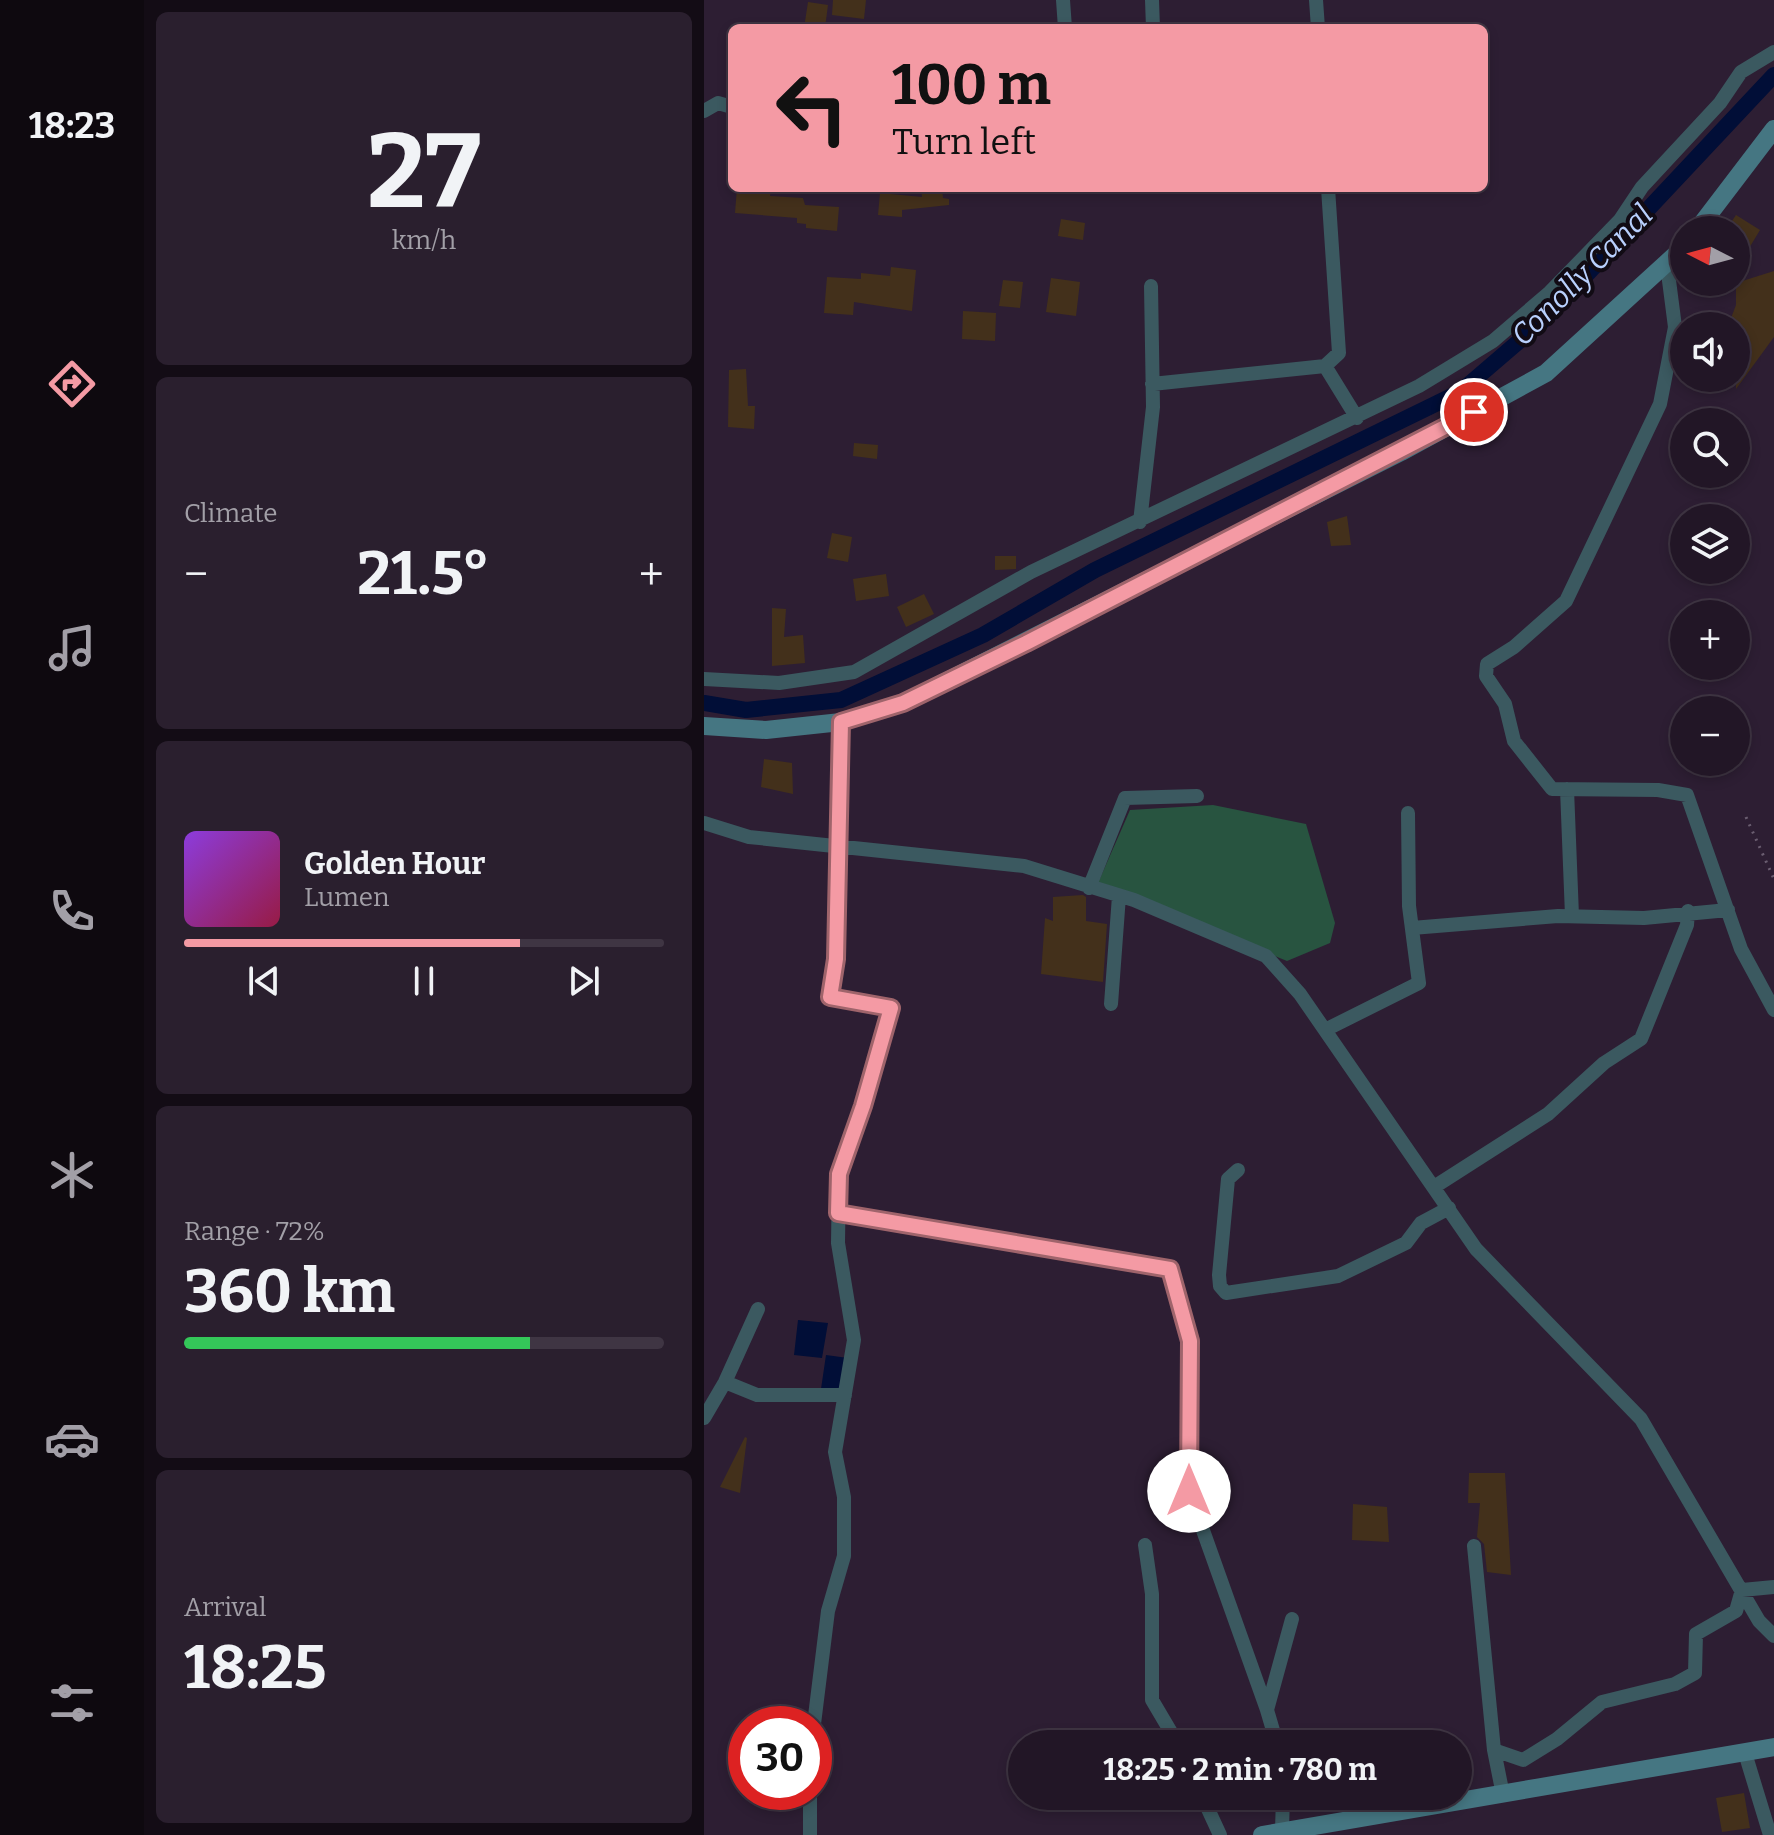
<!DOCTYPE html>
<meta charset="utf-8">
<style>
:root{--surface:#221626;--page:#2a1f2e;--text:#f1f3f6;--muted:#a29fa7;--line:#3f3543;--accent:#f49aa4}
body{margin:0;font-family:Bitter,serif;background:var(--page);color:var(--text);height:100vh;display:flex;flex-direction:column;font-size:30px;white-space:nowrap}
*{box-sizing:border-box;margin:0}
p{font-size:26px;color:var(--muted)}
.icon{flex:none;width:44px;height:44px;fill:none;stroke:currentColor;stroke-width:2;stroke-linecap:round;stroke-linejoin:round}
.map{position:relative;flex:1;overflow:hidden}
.panel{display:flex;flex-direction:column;gap:12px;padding:12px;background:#130c15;width:560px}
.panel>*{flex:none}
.banner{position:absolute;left:24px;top:24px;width:760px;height:168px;border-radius:12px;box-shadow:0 4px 12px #0003,0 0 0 2px var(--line);background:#f49aa4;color:#111;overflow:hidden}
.needle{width:52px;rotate:276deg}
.buttons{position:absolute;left:966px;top:216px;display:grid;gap:16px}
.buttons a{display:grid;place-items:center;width:80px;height:80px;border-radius:50%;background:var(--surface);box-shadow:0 4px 12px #0003,0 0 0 2px var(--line);font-size:40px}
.speed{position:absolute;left:24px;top:1706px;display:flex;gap:16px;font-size:40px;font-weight:700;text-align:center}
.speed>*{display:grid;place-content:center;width:104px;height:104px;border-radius:50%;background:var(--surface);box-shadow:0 4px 12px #0003,0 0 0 2px var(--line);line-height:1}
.speed .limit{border:12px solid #d22;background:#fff;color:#111}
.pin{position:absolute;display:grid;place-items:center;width:68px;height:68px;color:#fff;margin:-34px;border:4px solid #fff;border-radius:50%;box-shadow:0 2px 8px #0007}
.me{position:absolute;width:88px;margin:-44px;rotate:0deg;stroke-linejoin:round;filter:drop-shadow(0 0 6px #0008)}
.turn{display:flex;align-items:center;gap:28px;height:168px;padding:0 32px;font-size:36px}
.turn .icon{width:104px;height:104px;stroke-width:2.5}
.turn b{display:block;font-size:56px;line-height:68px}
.big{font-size:60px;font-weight:700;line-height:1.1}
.panel .tile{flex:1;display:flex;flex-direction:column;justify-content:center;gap:12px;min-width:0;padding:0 28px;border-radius:12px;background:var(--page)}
.panel .dial{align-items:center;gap:0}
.dial b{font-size:104px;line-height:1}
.song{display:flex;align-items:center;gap:24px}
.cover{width:96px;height:96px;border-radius:12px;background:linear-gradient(135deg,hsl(270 70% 55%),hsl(340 70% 35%))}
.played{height:8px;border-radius:4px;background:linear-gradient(90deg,var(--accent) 70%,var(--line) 70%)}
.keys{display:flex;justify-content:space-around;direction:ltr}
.heat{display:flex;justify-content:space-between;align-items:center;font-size:44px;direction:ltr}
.charge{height:12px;border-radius:6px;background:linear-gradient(90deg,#34c759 72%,var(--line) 0)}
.trip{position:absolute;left:304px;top:1730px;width:464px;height:80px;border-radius:40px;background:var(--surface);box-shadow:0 4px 12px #0003,0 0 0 2px var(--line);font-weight:700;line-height:80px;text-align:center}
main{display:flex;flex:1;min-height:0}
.tab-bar{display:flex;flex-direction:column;width:144px;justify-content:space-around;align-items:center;background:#0e090f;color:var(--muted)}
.tab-bar .icon{width:56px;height:56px}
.tab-bar .selected{color:var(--accent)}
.tab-bar b{font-size:36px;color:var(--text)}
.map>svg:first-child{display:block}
.green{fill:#285440}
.water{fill:#010e37}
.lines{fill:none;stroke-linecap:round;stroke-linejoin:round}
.canal{stroke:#010e37;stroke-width:16}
.building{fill:#43301b}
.path{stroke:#6a5d70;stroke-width:3;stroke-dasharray:2 6;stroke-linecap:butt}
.minor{stroke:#3b5960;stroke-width:14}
.secondary{stroke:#457682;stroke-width:18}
.route-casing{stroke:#9f646b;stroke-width:20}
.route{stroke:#f49aa4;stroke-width:14}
.labels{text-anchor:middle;stroke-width:8;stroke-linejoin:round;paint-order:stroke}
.water-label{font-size:30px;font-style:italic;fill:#b8d0fd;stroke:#110b14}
</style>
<main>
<nav class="tab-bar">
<b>18:23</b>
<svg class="icon selected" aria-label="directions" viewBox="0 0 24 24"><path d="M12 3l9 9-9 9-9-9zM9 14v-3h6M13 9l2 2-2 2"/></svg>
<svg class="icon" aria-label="music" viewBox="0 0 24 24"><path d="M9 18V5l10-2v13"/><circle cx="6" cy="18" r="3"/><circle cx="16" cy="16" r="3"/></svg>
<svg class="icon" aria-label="phone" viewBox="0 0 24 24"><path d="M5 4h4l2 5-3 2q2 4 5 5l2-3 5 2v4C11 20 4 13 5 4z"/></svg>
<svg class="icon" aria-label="climate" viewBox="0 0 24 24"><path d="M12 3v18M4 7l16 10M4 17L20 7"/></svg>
<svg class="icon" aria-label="car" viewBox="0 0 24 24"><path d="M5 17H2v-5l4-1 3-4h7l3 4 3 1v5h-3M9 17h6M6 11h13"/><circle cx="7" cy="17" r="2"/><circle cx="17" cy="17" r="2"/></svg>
<svg class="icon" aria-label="filters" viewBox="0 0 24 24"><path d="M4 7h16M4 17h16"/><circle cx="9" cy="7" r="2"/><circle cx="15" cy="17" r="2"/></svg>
</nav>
<section class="panel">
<div class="tile dial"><b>27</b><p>km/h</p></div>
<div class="tile"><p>Climate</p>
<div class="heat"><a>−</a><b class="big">21.5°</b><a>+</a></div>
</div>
<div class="tile">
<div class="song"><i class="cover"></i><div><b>Golden Hour</b><p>Lumen</p></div></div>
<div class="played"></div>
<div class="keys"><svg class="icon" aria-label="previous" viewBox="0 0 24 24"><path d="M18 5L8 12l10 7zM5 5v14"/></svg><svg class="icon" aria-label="pause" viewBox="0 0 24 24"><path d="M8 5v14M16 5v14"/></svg><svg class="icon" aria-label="next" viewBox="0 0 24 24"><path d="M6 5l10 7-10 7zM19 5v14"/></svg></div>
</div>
<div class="tile"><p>Range · 72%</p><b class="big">360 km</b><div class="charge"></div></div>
<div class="tile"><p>Arrival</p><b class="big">18:25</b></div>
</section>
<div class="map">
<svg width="1070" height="1835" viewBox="0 0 1070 1835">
<rect width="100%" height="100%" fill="#2d1e33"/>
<path class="green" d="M509 805 602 824 631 923 626 943 583 961 394 883 426 810Z"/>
<path class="water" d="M94 1320 124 1323 118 1358 90 1355Z
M122 1355 144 1358 139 1391 117 1389Z"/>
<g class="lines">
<path class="canal" d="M0 703 42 710 137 700 279 635 391 570 756 392 841 319 1070 75"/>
</g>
<path class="building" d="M129 0H162L160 19 128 15Z
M104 2 124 5 121 28H100Z
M33 188H67L66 196 99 198 101 205 135 207 133 231 102 228V224L93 223V218L31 213Z
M217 188H238L239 198 245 199V205L198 210V217L174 215 176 193 218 197Z
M1032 215 1056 230 1032 270V230H1022Z
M357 219 381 223 379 240 354 236Z
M187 267 212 270 208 311 150 302 149 315 120 313 123 277 157 279V273L186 276Z
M1070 271V337L1032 389V326H1024L1032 305V283Z
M347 278 376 282 372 316 342 312Z
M299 280 319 282 316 308 295 306Z
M259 311 292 313 291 341 258 339Z
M42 369 44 406H51L50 429 24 427 25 370Z
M150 443 174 445 173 459 149 456Z
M643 516 647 545 627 546 623 522Z
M128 533 148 537 144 562 123 558Z
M291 556H312V569L291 570Z
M182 574 185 596 152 601 149 579Z
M220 594 230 614 202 627 193 607Z
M68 608 82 609 80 637 99 635 101 663 68 666Z
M60 759 88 763 89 794 57 787Z
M379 895 382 897V921L403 924 399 982 337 974 341 918 349 921V897Z
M41 1437 43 1438 36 1493 16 1487Z
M765 1473H801L807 1575 783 1572 780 1544 773 1537 776 1503H764Z
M649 1504 683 1507 685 1542 648 1540Z
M1040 1793 1046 1828 1018 1832 1012 1798Z"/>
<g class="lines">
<path class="path" d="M1042 817 1070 879"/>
<path class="minor" d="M359 0 361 28
M448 0 449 28
M612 0 614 28
M0 111 14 103 28 107
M624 188 635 353 621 366 653 418
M963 265 971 327 956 404 862 601 810 647 783 664 782 676 801 704 810 741 848 789 954 790 983 795 1037 949 1070 1010
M448 384 621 366
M436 522 449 407 447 286
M0 679 75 683 150 672 327 572 715 386 789 341 846 292 916 220 938 187 1016 103 1037 72 1070 52
M863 789 868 916
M0 823 45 837 320 866 430 900 562 956 596 994 772 1249 937 1419 1055 1621 1070 1636
M385 888 421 798 493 796
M708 928 854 916 940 918 1024 910
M407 1004 415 896
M621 1030 715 983 705 906 704 813
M534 1170 524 1179 515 1275 516 1286 522 1293 634 1276 702 1243 717 1223 745 1208
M730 1187 844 1114 900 1063 937 1039 983 925 984 911
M134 1213 466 1269 486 1341 485 1491 563 1710
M21 1382 53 1395H141
M0 1418 21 1382 54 1309
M441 1545 448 1594V1700L474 1744
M770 1546 790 1750 799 1795
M110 1724 124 1611 140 1556V1497L131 1452 150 1340 134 1243 135 1174 159 1106 187 1008 126 997 132 959 137 722
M573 1744 563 1710 588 1619
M790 1750 819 1760 853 1739 898 1702 971 1684 991 1673 992 1634 1032 1611 1038 1590 1070 1587
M1041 1753 1066 1835
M498 1796 516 1835
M578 1830 579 1796
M106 1835V1792"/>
<path class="secondary" d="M993 230 1070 129
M0 726 62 730 137 722 199 703 697 452 842 373 980 247
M558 1835 1070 1747"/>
</g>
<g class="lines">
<defs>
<path id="route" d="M485 1491 486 1341 466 1269 134 1213 135 1174 159 1106 187 1008 126 997 132 959 137 722 199 703 322 643 770 412"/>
</defs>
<use href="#route" class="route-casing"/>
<use href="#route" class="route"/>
</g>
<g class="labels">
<g class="water-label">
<text transform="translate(878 275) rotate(-45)" y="10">Conolly Canal</text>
</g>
</g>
</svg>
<div class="buttons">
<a><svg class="needle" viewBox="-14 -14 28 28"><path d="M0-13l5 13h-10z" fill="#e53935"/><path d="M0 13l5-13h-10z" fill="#a29fa7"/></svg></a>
<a><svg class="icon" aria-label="sound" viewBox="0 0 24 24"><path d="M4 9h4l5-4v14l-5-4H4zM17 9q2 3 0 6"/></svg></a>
<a><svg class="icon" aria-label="search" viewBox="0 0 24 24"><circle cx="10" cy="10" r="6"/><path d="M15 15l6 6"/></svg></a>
<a><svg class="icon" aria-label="layers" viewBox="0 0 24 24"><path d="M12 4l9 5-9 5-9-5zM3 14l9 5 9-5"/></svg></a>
<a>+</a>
<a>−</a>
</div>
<div class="speed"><div class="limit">30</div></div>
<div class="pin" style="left:770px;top:412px;background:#d93025"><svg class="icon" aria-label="arrive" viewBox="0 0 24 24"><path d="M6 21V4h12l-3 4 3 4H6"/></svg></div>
<svg class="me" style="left:485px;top:1491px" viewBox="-20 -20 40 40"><circle r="19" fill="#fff"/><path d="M0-13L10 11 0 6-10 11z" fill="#f49aa4"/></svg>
<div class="trip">18:25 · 2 min · 780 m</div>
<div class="banner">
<div class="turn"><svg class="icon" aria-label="left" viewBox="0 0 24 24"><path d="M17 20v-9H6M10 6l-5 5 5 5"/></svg><div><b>100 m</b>Turn left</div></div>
</div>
</div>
</main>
